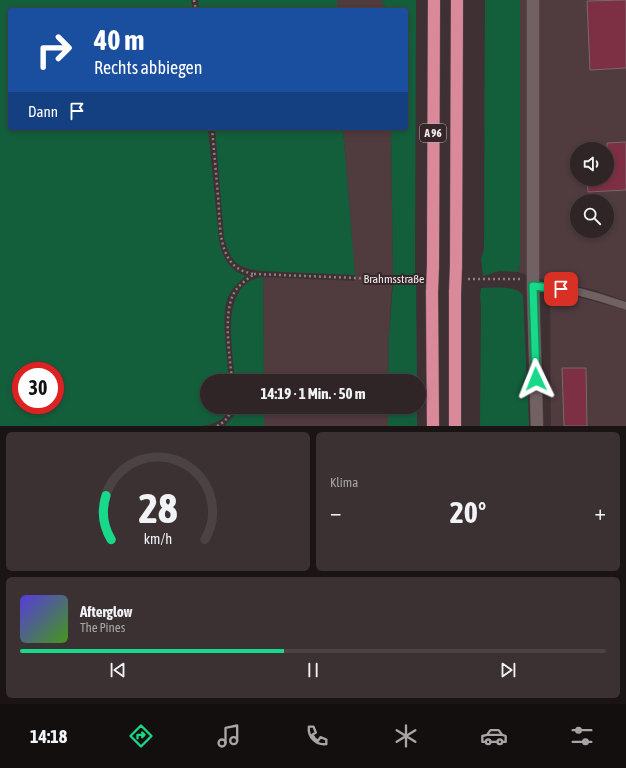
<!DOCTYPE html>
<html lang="de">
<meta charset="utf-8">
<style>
:root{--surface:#2f2526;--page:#3b3132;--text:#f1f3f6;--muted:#a7a5a7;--line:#4a4243;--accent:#17d989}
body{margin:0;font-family:"Asap Condensed",sans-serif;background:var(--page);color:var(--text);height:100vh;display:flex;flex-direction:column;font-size:15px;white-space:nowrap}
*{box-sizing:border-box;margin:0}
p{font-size:13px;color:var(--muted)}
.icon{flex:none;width:22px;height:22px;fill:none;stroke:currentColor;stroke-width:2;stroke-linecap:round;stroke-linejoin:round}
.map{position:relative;height:426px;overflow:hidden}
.panel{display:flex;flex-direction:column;gap:6px;padding:6px;background:#1a1415;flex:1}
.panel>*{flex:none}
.top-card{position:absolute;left:8px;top:8px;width:400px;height:122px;border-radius:4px;box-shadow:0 2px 6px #0003,0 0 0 1px var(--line);background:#1a4fa0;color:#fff;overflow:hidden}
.controls{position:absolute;left:570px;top:142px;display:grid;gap:8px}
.controls a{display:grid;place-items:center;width:44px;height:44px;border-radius:50%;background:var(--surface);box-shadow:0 2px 6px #0003,0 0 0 1px var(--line);font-size:20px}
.speed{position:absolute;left:12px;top:362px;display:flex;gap:8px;font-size:20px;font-weight:700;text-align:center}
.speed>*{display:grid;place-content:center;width:52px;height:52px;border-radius:50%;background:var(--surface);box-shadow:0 2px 6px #0003,0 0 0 1px var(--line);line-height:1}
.speed .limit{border:6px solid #d22;background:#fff;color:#111}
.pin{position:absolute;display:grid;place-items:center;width:34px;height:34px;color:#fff;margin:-17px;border-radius:8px;box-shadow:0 2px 6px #0006}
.me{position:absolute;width:44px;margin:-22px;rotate:358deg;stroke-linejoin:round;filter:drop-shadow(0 0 3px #0008)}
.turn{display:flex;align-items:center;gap:14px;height:84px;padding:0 20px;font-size:18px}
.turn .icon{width:52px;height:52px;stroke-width:2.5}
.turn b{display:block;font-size:28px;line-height:34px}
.then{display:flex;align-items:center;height:38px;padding:0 20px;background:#0003;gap:8px;font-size:15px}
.big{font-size:30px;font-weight:700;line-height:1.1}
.panel .widget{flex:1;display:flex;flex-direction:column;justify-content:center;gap:6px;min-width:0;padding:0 14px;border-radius:6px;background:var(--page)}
.panel .dial{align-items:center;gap:0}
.dial svg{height:104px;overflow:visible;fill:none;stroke:var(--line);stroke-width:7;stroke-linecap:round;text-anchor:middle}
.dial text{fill:var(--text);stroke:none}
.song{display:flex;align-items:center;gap:12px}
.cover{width:48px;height:48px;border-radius:6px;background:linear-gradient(135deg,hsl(250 70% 55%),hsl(100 70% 35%))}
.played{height:4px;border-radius:2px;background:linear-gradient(90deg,var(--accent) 45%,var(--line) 45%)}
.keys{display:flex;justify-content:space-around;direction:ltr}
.heat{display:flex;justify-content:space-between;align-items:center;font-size:22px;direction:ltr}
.panel .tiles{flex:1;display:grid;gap:6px;grid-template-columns:1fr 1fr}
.widget:last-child{grid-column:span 2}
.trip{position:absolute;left:200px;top:374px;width:226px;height:40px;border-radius:20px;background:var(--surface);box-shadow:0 2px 6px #0003,0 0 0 1px var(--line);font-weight:700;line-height:40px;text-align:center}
.tabs{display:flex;height:64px;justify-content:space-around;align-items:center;background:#130f0f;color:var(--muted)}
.tabs .icon{width:28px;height:28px}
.tabs .selected{color:var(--accent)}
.tabs b{font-size:18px;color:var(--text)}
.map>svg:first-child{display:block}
.built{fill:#503b3f;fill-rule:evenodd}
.green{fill:#135f3c;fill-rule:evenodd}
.building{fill:#7d3044;stroke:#7a696c}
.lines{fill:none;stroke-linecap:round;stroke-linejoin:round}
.service-casing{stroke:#5c5052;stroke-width:8}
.minor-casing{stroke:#5c5052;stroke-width:13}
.motorway-casing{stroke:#5c5052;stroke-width:13}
.path{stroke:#8a7e80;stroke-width:2.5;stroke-dasharray:2 3;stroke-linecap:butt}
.service{stroke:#716163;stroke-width:7}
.minor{stroke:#716163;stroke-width:12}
.motorway{stroke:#d98999;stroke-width:12}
.motorway-bridge-casing{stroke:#5c5052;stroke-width:13;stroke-linecap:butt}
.motorway-bridge{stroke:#d98999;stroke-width:12}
.route-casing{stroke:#0f8d59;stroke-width:10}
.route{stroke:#17d989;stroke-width:7}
.labels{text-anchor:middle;stroke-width:4;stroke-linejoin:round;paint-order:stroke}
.shield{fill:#352729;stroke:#bcb1b2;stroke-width:1}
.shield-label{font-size:11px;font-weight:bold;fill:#f6eced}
.street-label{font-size:12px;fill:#f6eced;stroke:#352729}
</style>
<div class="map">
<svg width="626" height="426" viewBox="0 0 626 426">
<rect width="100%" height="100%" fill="#3f3133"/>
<path class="built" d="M337 0H381L383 4 389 10H337Z
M520 0H626V301L591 289 547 281 518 272 520 265ZM577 149H607V179H577ZM577 201H607V231H577Z
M343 128H391L393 272 389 336 388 381H264L263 277 355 281Z
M550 293 574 296 626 310V426H551Z
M264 407H388V426H264Z"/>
<path class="green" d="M0 0H191L193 10H10V128H208L219 240C222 257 229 270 246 276 239 282 232 288 228 297 220 316 228 360 229 381H207V407H229C226 421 213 424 201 426H0ZM21 371H55V405H21Z
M198 0H337V10H199Z
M381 0H416L415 275H393L391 128H406V10H389L383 4Z
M485 0H520V265L518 272 499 271 483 276 481 259 484 249Z
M215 128H343L355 275 261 271C236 268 231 262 224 238Z
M263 277 264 381H235C233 351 218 282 263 277Z
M393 282 416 283 417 381H388L389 336Z
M481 288C493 288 516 285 523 295L529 426H480L481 306 480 297Z
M236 407H264V426H225L234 415Z
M388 407H417V426H388Z"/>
<path class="building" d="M626 0V68L590 70 587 1Z
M626 142V190L588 192 587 179H607V143Z
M562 368H586L587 426H564Z"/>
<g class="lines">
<defs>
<path id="service" d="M533 286 572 290 598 297 626 306"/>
<path id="minor" d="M533 0V286L537 426"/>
<path id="motorway" d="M433 266 434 0
M456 266 457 0
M432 292 433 426
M455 426V292"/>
</defs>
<use href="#service" class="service-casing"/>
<use href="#minor" class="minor-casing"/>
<use href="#motorway" class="motorway-casing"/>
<path class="path" d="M194 0 196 10
M212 128C214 151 216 173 218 196 220 216 218 242 229 259 235 269 244 272 254 274 246 280 237 286 233 295 223 316 230 358 232 381
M254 274 381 279H421
M468 279H521
M217 426C225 422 230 416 232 407"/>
<use href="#service" class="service"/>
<use href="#minor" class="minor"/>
<use href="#motorway" class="motorway"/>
<defs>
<path id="motorway-bridge" d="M432 292 433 266
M455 292 456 266"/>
</defs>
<use href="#motorway-bridge" class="motorway-bridge-casing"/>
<use href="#motorway-bridge" class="motorway-bridge"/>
</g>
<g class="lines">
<defs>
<path id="route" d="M536 379 533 286 561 289"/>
</defs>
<use href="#route" class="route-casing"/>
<use href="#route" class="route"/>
</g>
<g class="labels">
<rect class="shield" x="420" y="124" width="26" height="18" rx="3"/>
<g class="shield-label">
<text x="433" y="137">A 96</text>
</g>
<g class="street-label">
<text x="394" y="283">Brahmsstraße</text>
</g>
</g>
</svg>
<div class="controls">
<a><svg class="icon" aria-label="sound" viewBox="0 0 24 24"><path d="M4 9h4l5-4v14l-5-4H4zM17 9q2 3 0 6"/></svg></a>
<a><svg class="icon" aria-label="search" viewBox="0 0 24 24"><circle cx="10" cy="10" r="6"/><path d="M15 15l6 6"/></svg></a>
</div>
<div class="speed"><div class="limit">30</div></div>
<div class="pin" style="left:561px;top:289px;background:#d93025"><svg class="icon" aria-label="arrive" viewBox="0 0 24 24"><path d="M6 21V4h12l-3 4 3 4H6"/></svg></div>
<svg class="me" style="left:536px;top:379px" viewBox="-20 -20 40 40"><path d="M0-17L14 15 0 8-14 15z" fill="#17d989" stroke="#fff" stroke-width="4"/></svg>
<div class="trip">14:19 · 1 Min. · 50 m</div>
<div class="top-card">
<div class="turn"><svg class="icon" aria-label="right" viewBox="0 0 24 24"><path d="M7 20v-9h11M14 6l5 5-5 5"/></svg><div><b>40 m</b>Rechts abbiegen</div></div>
<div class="then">Dann<svg class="icon" aria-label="arrive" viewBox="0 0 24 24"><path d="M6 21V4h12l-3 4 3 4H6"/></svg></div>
</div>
</div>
<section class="panel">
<div class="tiles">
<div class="widget dial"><svg viewBox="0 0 100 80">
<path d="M14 69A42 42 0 1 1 86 69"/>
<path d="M14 69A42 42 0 0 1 10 35" stroke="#17d989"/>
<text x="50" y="56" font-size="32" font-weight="700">28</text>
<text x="50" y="72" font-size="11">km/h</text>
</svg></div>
<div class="widget"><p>Klima</p>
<div class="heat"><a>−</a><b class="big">20°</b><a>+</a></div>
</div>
<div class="widget">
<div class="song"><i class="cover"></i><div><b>Afterglow</b><p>The Pines</p></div></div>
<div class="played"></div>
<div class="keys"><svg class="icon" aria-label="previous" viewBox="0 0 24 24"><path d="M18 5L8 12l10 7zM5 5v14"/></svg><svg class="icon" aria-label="pause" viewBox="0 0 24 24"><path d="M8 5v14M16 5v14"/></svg><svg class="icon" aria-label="next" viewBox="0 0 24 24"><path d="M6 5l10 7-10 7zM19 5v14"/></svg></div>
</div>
</div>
</section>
<nav class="tabs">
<b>14:18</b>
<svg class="icon selected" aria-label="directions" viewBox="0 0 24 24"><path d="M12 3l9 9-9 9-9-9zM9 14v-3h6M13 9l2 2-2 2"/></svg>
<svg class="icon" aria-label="music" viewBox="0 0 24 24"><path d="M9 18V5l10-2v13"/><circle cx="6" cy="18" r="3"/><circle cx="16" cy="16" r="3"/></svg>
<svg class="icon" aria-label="phone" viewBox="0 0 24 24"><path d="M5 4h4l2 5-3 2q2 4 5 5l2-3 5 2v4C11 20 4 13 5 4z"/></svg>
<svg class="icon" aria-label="climate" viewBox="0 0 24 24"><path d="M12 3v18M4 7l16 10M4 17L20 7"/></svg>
<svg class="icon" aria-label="car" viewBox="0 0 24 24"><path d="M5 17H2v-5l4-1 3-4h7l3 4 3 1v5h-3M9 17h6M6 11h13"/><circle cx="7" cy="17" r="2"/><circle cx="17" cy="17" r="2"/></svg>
<svg class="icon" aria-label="filters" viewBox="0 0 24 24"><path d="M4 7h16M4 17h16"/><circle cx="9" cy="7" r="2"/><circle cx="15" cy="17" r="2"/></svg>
</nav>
